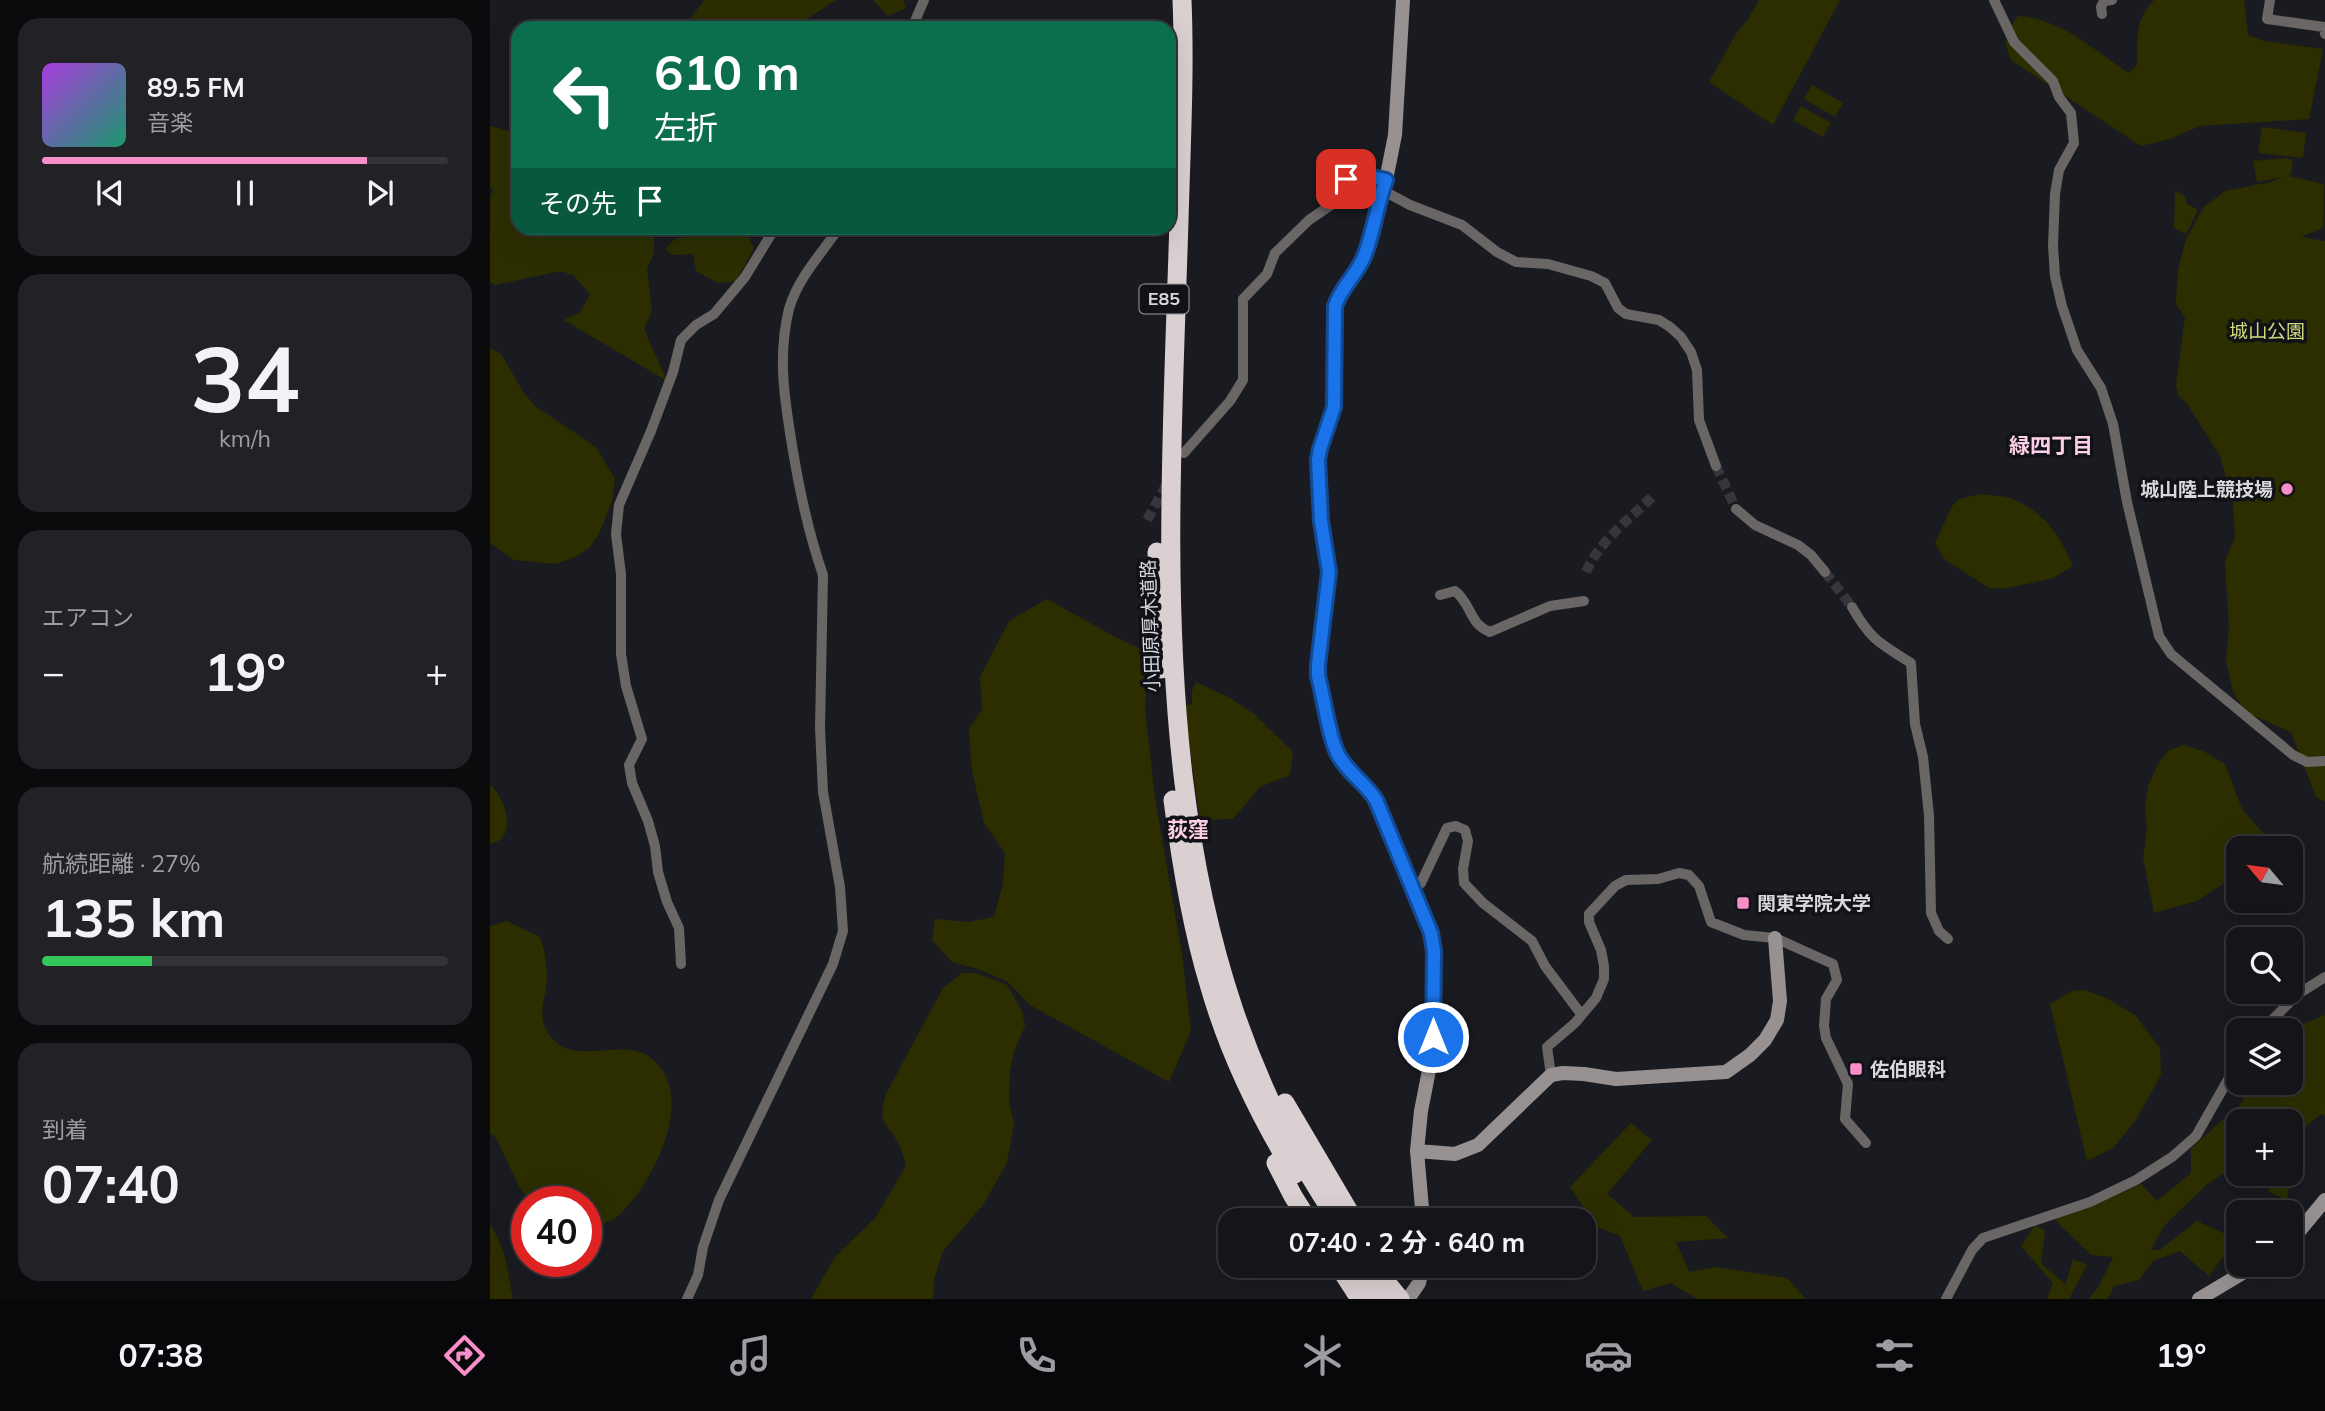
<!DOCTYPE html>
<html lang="ja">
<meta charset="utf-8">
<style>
:root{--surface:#141419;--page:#212126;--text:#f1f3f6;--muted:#9d9ea2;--line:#333338;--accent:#f98fc9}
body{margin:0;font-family:Mulish,"Noto Sans JP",sans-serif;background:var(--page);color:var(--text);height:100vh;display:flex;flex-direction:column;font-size:26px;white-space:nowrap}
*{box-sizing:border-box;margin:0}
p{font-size:23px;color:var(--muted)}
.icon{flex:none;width:38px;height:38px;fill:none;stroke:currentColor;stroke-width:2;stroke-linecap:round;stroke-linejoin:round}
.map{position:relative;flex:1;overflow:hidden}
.panel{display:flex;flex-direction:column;gap:18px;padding:18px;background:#0b0b0e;width:490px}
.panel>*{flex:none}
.guide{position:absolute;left:21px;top:21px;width:665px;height:214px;border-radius:21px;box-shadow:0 7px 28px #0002,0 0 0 2px var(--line);background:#0b6e4f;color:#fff;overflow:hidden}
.needle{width:46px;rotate:299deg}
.fabs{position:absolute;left:1736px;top:836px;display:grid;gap:14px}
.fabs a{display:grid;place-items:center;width:77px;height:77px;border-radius:14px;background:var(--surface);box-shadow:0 7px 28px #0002,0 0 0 2px var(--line);font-size:35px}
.speed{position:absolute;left:21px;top:1186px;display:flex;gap:14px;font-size:35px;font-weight:700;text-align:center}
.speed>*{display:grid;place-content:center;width:91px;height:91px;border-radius:50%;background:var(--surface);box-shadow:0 7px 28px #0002,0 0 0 2px var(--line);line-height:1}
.speed .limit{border:10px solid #d22;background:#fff;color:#111}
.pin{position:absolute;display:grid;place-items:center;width:60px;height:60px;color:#fff;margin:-30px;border-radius:14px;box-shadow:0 4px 10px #0006}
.me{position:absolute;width:77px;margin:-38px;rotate:0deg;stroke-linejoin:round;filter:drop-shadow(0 0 5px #0008)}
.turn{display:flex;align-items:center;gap:24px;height:147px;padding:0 28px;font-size:32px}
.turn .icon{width:91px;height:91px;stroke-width:2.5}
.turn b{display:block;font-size:49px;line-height:60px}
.then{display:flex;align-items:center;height:66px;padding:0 28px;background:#0003;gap:14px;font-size:26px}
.big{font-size:52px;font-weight:700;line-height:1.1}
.panel .card{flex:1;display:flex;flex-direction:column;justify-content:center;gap:10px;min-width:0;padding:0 24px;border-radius:21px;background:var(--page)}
.panel .dial{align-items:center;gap:0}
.dial b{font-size:91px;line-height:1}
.song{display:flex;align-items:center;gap:21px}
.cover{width:84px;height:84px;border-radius:10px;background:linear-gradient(135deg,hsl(280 70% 55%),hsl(160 70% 35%))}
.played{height:7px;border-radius:4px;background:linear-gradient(90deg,var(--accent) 80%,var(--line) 80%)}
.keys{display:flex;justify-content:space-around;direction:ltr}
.heat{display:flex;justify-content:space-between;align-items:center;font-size:38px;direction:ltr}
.charge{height:10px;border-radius:5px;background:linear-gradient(90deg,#34c759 27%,var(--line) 0)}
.trip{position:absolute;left:728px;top:1208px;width:378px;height:70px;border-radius:21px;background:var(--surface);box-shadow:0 7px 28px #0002,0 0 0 2px var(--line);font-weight:700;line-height:70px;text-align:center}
.tab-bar{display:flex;height:112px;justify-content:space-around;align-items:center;background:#08080a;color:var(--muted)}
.tab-bar .icon{width:49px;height:49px}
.tab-bar .on{color:var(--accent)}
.tab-bar b{font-size:32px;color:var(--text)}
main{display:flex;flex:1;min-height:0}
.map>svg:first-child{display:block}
.green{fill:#2c2e00}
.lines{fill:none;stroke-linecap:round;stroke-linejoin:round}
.street-tunnel{stroke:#36373d;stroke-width:10;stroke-dasharray:10 5;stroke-linecap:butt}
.street{stroke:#6a6666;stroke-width:10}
.secondary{stroke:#979191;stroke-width:14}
.highway{stroke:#dad0d1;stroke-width:19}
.route-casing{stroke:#114b97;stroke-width:18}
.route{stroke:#1a73e8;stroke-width:12}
.poi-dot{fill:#f98fc9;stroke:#111217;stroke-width:2.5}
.labels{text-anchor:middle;stroke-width:7;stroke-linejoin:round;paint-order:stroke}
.shield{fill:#111217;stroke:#9c9da1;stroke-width:2}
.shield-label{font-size:18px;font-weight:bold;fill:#d7d8dc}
.park-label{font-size:19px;fill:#d0d87d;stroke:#111217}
.poi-label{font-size:19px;font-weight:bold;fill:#d7d8dc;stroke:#111217;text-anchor:start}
.street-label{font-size:19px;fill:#d7d8dc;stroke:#111217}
.neighbourhood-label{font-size:21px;font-weight:bold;fill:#fdcfe6;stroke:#111217}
</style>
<main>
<section class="panel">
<div class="card">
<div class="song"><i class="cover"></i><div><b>89.5 FM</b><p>音楽</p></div></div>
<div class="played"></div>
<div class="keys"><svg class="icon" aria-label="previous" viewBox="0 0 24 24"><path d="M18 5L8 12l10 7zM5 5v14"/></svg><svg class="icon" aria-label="pause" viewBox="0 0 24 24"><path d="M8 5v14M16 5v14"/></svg><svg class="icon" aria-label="next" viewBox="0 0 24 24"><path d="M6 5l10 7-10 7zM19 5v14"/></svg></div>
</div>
<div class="card dial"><b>34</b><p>km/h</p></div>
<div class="card"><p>エアコン</p>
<div class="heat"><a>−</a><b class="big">19°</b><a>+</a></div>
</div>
<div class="card"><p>航続距離 · 27%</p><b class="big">135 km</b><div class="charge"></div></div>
<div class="card"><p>到着</p><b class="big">07:40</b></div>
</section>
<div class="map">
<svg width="1835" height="1299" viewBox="0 0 1835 1299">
<rect width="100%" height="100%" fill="#1a1b21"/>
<path class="green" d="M214 0H346L311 23 309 28H197L200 19Z
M383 0H413L416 8 398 16Z
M1269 0H1350L1283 125 1219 82 1247 32 1257 21Z
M1664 0H1754L1758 35 1774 41 1833 49 1819 119 1710 126 1680 139 1651 146 1521 60C1512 39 1516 33 1528 16 1570 18 1605 51 1639 73L1647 65C1648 36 1644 22 1664 0Z
M1322 85 1353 103 1345 117 1314 99Z
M1311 106 1341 123 1333 137 1303 120Z
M0 126 28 133V228H164V253L157 269 162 311 154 329 177 381 74 320 90 312 100 294 83 275 70 271 5 285 0 282V198L3 189 0 187Z
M1772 127 1816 133 1813 158 1768 153Z
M1798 158 1803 162 1801 174 1798 176 1834 184 1833 228 1811 237 1835 241V802L1826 797 1801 732 1755 712 1743 692 1736 661 1739 627 1735 561 1745 537 1742 485H1738L1730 456 1696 402 1689 397 1686 385 1695 317 1686 304 1688 270 1696 239 1714 207 1735 191 1781 182 1793 177 1767 182 1763 161Z
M1685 190 1696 197V203L1708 210 1696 234 1684 228Z
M217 228H254L264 248 246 281 228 283 206 271 203 254 182 255 175 249 185 239 219 234Z
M0 348 11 354 32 390 45 406 106 447 125 479 122 500 109 534 99 548 85 557 66 564 24 560 0 543Z
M1491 494C1502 496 1516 495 1525 500 1556 514 1570 536 1583 566L1563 578 1518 588H1499L1454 559 1445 543 1462 506 1469 499Z
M557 599 625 637 658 652 655 710 665 798 692 954 701 1031 679 1082 540 1005 518 982 488 969 462 962 442 940 445 919 478 922 504 917 513 884 515 853 494 823 482 771 479 729 492 709 490 677 519 621Z
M706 682 740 698 764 714 803 752 800 775 770 787 743 819 710 820 694 706 702 704V691Z
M1695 745 1715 752 1735 764 1752 809 1772 832 1791 846 1787 849H1748V874L1707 901 1664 913 1653 858 1657 829 1655 807 1658 786 1669 762 1679 750Z
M0 785C16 799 29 838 0 844Z
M17 921 50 937C55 951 57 965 57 979 56 1002 45 1014 60 1036 83 1068 133 1036 161 1058 208 1094 164 1182 130 1214 121 1223 109 1225 96 1228V1202H41L30 1188 6 1138 0 1133V926Z
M472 973H486L517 985 532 1011 535 1026 524 1052 520 1071 519 1101 524 1124 517 1163 493 1205 453 1251 444 1279 443 1299H321L345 1257 386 1217 416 1166C414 1159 412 1151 409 1144 396 1120 387 1126 396 1094L453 988Z
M1594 990 1616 998 1645 1015 1670 1048 1671 1075 1646 1120 1623 1148 1597 1161 1560 1004 1582 991Z
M1835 1015V1116L1831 1114 1806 1135 1801 1172V1122H1748V1163L1715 1186 1674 1226 1661 1250H1670L1707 1221 1746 1239 1719 1276 1690 1251 1663 1261 1649 1280 1624 1286 1618 1299H1599L1609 1286 1623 1257 1601 1255 1563 1218 1599 1208 1651 1184 1667 1201 1701 1173V1148L1753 1102 1756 1083H1801V1031H1796Z
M1141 1123 1162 1140 1117 1194 1144 1217 1216 1216 1238 1238 1186 1242 1199 1272 1226 1267 1297 1278 1316 1299H1207L1181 1283 1153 1291 1130 1236 1107 1227 1080 1187Z
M1776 1174H1801L1797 1200 1779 1192Z
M0 1224C17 1250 17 1270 23 1299H0Z
M1545 1225 1555 1231 1551 1264 1576 1284 1583 1259 1597 1265 1579 1299H1557L1563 1283 1531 1246Z"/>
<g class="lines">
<path class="street-tunnel" d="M1226 466 1246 509
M657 520 678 482
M1096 572C1109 541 1140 519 1163 496
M1335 572 1362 607"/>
<path class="street" d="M1504 0 1524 42 1563 81 1569 97 1581 113 1584 143 1569 170 1565 194 1563 246 1565 276 1572 306 1587 350 1611 388 1623 424 1637 502 1669 636 1681 654 1803 755 1817 762 1835 761
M1780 0 1777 19 1834 27 1835 34
M1612 14 1611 7 1614 1 1622 0
M422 28 434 0
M892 190 920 205 972 225 1007 252 1026 262 1058 264 1101 276 1115 283 1128 308 1136 314 1169 320 1180 327 1191 337 1201 352 1207 370 1209 420 1226 466
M694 453 740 401 753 380V299L777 274 785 253 819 220 847 201 856 179 864 173 896 180
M1246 509 1265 525 1308 545 1321 555 1335 572
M950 595 965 591C982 604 978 623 1000 632L1060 606 1094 601
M1362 607C1381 640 1389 643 1421 663L1425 724 1433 757 1439 816 1441 913 1449 931 1458 939
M923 890 931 883 957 828 966 826 975 830 978 841 973 869 974 883 993 903 1042 941 1055 966 1091 1014
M191 964 189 928 177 902 168 872 165 846 158 821 142 783 139 765 152 739 136 686 131 654V574L126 534 129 505 161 431 183 372 191 340 206 325 224 314 255 277 285 228
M1771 1031 1808 994 1835 977
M1061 1075 1057 1047 1085 1023 1106 998 1114 979V966L1111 950 1099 922V914L1125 886 1136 880 1168 879 1189 873 1199 875 1209 886 1221 922 1254 935 1285 938 1343 964 1347 980 1336 999 1334 1026 1336 1038 1358 1084 1355 1119 1376 1143
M197 1299 208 1275 213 1247 229 1200 343 964 353 931 350 887 333 792 330 728 333 575C319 535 310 493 303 451 295 403 287 357 299 309 308 278 331 254 349 228
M1456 1299 1482 1250 1493 1238 1600 1202 1646 1180 1682 1157 1706 1136 1748 1062"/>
<path class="secondary" d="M913 0 905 135 896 180 886 207 882 235 872 262 848 296 845 306 844 407 830 449 828 460 831 521 839 571 828 665V676C833 697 839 741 850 758 860 774 876 784 886 800L933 911 943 942 942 1055 931 1111 927 1151 933 1220
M927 1151 965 1154 988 1145 1061 1075 1073 1073 1094 1074 1126 1079 1236 1072 1260 1055 1275 1040 1287 1020 1290 1001 1285 938
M1801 1241 1835 1200
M918 1299 929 1283 933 1265
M1709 1299 1766 1265"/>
<path class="highway" d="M692 0C695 73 691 147 689 220 679 558 646 926 848 1220
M667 552 671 669
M683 800C691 862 701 925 719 984 738 1051 769 1115 805 1174
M795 1103 864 1220
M786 1163 803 1196 818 1220
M848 1265 870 1299
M865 1265 889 1299
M882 1265 910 1299"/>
</g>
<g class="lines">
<defs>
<path id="route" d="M856 179 864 173 896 180C886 206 884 234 873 259 865 276 851 288 845 306L844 407 830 449 828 460 831 521 839 572 828 665V676C834 697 839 741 850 758 860 774 876 784 886 800L941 933 944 951 943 1037"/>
</defs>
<use href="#route" class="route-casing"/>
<use href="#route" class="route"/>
</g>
<g class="poi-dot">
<circle cx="1797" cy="489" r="7"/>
<rect x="1246" y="896" width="14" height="14" rx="3.5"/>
<rect x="1359" y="1062" width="14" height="14" rx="3.5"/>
</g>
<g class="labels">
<rect class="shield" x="649.5" y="284.5" width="49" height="29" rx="5"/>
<g class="shield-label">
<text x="674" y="305">E85</text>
</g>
<g class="park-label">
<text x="1777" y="338">城山公園</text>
</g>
<g class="poi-label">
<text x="1783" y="496" text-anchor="end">城山陸上競技場</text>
<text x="1267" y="910">関東学院大学</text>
<text x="1380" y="1076">佐伯眼科</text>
</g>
<g class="street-label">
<text transform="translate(660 626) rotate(-92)" y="7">小田原厚木道路</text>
</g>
<g class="neighbourhood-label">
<text x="1561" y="453">緑四丁目</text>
<text x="698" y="837">荻窪</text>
</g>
</g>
</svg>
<div class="fabs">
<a><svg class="needle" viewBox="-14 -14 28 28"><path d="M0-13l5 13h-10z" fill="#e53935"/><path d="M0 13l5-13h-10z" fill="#9d9ea2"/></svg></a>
<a><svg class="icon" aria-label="search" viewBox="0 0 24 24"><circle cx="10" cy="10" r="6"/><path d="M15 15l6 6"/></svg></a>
<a><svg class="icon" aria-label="layers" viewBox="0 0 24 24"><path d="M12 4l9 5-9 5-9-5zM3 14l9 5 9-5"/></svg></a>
<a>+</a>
<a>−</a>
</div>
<div class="speed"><div class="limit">40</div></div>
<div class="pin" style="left:856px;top:179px;background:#d93025"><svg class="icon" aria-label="arrive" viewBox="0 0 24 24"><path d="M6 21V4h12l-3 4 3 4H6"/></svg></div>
<svg class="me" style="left:943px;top:1037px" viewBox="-20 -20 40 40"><circle r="17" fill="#1a73e8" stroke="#fff" stroke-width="3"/><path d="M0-11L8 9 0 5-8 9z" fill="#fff"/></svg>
<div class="trip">07:40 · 2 分 · 640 m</div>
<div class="guide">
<div class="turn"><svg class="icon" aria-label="left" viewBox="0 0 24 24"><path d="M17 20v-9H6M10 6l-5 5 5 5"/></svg><div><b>610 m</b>左折</div></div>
<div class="then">その先<svg class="icon" aria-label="arrive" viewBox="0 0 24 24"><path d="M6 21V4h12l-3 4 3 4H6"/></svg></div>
</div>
</div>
</main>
<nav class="tab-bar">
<b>07:38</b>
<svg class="icon on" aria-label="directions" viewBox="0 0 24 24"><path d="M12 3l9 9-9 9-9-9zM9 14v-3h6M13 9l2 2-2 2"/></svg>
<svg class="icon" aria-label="music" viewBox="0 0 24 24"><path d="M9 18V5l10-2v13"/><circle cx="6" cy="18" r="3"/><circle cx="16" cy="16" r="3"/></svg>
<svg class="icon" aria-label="phone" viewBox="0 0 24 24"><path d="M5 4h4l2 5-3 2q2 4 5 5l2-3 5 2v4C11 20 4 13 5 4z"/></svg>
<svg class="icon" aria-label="climate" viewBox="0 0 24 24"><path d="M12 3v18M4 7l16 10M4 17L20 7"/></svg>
<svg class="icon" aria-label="car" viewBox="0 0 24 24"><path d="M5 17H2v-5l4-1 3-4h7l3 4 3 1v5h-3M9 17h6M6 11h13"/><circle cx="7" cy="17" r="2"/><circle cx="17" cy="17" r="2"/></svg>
<svg class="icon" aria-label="filters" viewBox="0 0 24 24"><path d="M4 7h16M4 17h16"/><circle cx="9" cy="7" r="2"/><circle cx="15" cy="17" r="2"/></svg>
<b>19°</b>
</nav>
